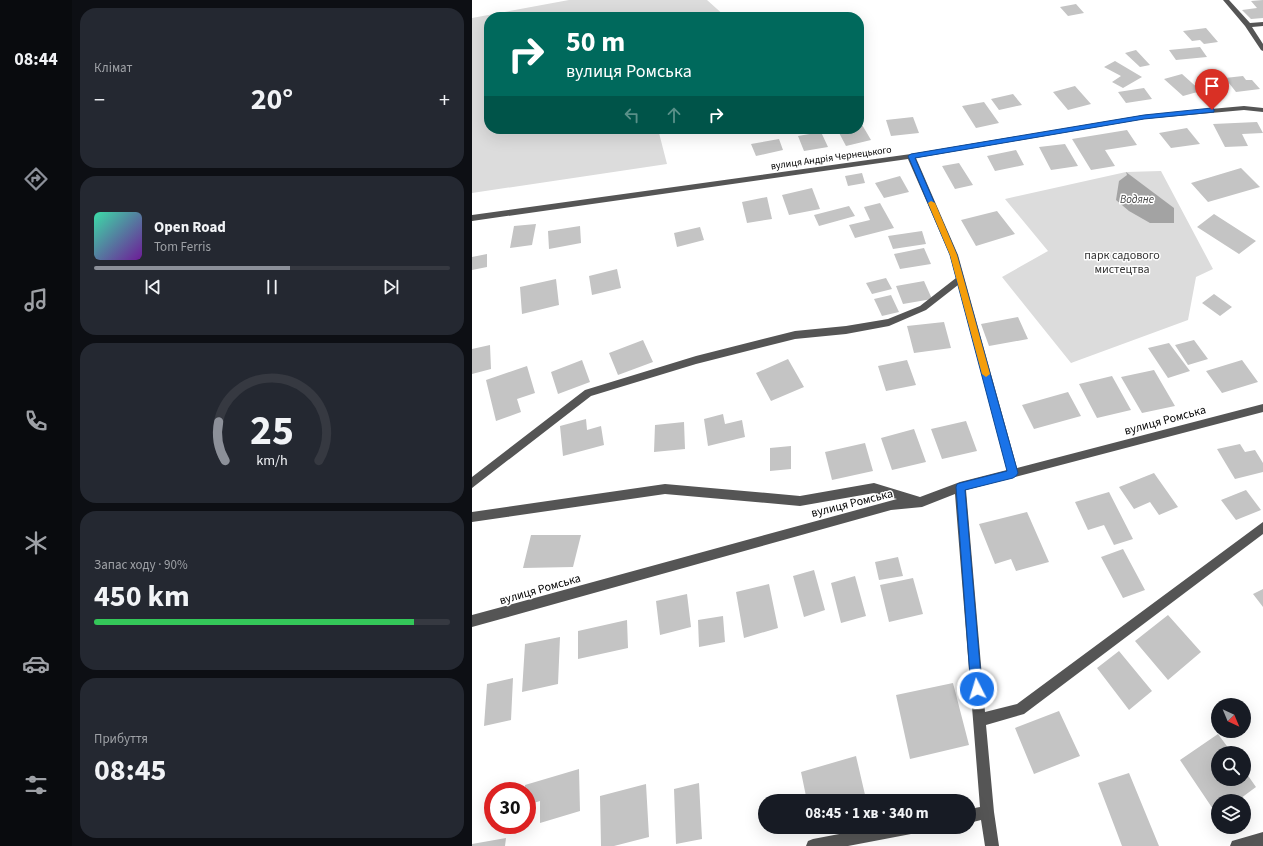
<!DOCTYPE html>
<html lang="uk">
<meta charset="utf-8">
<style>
:root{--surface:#171b24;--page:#242831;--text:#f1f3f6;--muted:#9ea1a6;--line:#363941;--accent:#8c9099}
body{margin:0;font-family:"Source Sans 3",sans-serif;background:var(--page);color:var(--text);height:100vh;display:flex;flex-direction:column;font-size:15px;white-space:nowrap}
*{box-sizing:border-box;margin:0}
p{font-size:13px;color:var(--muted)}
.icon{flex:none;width:22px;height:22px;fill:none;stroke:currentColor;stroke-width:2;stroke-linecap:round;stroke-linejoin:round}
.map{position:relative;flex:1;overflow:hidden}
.sheet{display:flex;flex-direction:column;gap:8px;padding:8px;background:#0d0f14;width:400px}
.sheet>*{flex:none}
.banner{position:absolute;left:12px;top:12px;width:380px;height:122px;border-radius:16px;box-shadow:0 4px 16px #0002;background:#00695c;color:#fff;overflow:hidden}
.needle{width:26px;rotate:136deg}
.tools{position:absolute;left:739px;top:698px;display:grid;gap:8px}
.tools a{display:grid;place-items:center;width:40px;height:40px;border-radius:50%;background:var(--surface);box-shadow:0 4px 16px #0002;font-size:20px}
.speed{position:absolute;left:12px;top:782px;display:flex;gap:8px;font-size:20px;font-weight:700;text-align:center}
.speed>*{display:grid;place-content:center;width:52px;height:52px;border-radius:50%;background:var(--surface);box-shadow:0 4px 16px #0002;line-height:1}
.speed .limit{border:6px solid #d22;background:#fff;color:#111}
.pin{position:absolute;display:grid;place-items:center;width:34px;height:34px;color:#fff;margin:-41px -17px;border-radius:50% 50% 50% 0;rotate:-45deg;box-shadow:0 0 4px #0007}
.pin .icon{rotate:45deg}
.me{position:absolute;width:44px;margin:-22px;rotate:355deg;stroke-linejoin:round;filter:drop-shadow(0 0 3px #0008)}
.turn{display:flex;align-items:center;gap:14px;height:84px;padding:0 16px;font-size:18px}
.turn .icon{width:52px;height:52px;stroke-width:2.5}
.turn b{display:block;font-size:28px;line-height:34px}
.lanes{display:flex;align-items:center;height:38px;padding:0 16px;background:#0003;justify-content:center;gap:20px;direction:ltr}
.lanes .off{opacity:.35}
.big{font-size:30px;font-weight:700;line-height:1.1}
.sheet .widget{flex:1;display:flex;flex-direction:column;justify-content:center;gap:6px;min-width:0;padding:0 14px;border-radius:16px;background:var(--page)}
.sheet .dial{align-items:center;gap:0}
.dial svg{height:104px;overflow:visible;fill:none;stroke:var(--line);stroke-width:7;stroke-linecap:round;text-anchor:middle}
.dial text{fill:var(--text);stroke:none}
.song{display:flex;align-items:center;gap:12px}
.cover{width:48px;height:48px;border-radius:6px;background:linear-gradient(135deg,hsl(160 70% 55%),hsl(280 70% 35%))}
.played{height:4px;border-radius:2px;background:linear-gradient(90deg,var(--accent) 55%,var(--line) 55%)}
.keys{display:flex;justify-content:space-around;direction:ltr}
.heat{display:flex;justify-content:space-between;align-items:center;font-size:22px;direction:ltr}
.charge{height:6px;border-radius:3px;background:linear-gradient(90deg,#34c759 90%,var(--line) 0)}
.trip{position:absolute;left:286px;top:794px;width:218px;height:40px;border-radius:20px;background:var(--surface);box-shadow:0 4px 16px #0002;font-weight:700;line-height:40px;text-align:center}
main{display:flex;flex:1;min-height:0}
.menu{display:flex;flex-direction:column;width:72px;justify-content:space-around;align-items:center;background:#090b0e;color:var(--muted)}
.menu .icon{width:28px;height:28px}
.menu .active{color:var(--accent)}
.menu b{font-size:18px;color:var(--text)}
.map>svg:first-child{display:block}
.green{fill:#dcdcdc}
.water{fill:#a3a3a3}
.building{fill:#c4c4c4}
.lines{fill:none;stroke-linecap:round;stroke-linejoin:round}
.minor{fill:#555;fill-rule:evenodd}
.route{fill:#1a73e8;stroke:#114b97}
.slow{fill:#f59e0b}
.labels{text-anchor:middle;stroke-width:3;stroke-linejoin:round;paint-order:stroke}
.far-street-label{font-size:10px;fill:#000;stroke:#fff}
.far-water-label{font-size:11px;font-style:italic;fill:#444;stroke:#fff}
.park-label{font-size:12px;fill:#333;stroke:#fff}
.street-label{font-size:12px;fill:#000;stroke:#fff}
</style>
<main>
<nav class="menu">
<b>08:44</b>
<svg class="icon active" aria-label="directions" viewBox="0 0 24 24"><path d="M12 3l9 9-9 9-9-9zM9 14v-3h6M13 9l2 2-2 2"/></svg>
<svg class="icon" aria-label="music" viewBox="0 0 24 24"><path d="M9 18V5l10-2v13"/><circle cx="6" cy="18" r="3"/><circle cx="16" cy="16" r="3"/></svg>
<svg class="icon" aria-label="phone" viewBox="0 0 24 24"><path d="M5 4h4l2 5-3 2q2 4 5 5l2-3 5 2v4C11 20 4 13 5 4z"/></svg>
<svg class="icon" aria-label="climate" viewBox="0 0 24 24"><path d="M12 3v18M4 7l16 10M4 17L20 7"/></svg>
<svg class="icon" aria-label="car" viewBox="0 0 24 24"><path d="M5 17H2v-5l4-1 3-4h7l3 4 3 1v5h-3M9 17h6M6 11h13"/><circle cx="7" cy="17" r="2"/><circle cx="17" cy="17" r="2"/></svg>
<svg class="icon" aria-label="filters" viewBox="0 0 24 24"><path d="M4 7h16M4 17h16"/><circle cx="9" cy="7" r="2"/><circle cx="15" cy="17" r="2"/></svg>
</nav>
<section class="sheet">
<div class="widget"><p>Клімат</p>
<div class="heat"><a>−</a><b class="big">20°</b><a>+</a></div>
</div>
<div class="widget">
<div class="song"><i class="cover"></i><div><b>Open Road</b><p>Tom Ferris</p></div></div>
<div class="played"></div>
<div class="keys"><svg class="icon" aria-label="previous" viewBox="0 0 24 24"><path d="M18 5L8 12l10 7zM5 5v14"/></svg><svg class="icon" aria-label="pause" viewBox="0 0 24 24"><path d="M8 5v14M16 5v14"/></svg><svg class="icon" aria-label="next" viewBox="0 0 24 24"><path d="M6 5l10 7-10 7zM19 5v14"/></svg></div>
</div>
<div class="widget dial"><svg viewBox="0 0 100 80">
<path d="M14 69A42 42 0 1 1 86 69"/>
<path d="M14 69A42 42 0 0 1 9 39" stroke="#8c9099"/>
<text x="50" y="56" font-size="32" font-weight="700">25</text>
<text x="50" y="72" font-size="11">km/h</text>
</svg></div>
<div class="widget"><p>Запас ходу · 90%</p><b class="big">450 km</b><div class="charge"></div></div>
<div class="widget"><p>Прибуття</p><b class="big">08:45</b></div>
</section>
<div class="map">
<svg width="791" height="846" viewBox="0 0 791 846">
<rect width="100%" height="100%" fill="#fff"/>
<path class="green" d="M97 0H235L254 17H17V129H199L187 133 195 164 0 193V18Z
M689 171 741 269 724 277 716 320 599 363 530 277 576 251 533 199 654 172Z"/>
<path class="water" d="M654 172 702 208V223H678L657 211 644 200 647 181 655 175Z"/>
<path class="building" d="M791 0V18L779 19 770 10 785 8 779 1Z
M604 4 612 13 596 16 588 7Z
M734 28 746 42 732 44 728 40 720 41 711 31Z
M728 47 735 57 704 60 697 50Z
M664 50 678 65 668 67 653 53Z
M643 61 670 77 651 88 640 82 649 76 632 67Z
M710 74 729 91 711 96 692 79Z
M771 76 774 80H780L788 89 764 92 753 78Z
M603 86 619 104 596 110 581 92Z
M672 88 680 99 654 103 646 92Z
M541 94 550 105 527 110 519 99Z
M512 102 527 123 504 128 490 106Z
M441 117 447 133 419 136 414 120Z
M785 122 791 133 770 134 776 146 753 147 741 124Z
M387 123H389L399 140 374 146 365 129H387Z
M715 128 728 144 699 148 687 133Z
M655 130 665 145 633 150 643 166 619 170 600 139Z
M349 132 356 147 332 151 326 136Z
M307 139 311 150 284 156 279 144Z
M593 144 606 166 579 170 567 147Z
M544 150 552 165 523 171 515 156Z
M487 163 501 185 483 189 470 166Z
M769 168 788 187 736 202 719 183Z
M390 173 393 183 376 186 373 176Z
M428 176 437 192 412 198 403 183Z
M340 188 348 209 317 215 310 195Z
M295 197 300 219 275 223 270 202Z
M408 203 422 228 383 238 377 225 398 220 392 207Z
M377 206 383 216 347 226 342 215Z
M525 211 543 234 504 246 489 220Z
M742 214 784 241 767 254 725 227Z
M64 224 60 245 38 248 42 226Z
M108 226 109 243 77 249 76 231Z
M228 227 232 240 205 247 202 233Z
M450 231 454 244 421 249 416 236Z
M452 248 459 264 428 269 422 254Z
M15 254V267L0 270V257Z
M145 269 149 288 120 295 117 276Z
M414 278 420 289 400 294 394 283Z
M84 279 87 305 50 314 48 287Z
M452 281 460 299 431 304 424 286Z
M742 294 760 307 748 316 730 303Z
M419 295 427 312 410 316 402 299Z
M546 317 556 339 517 346 509 324Z
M472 322 479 348 442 353 435 326Z
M171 340 181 362 146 375 137 353Z
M722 340 736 359 716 365 703 345Z
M697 343 718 371 696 378 676 348Z
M18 345 19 369 0 374V349Z
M316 359 332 387 299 401 284 373Z
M110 360 118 382 86 394 79 372Z
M435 360 444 385 414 391 406 366Z
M770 360 786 382 750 393 734 371Z
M55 366 63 393 45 399 49 412 24 421 14 380Z
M682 370 703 406 670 413 649 377Z
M640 376 659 410 625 418 607 384Z
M596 392 609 416 562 429 550 405Z
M251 414 253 424 270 420 273 437 236 446 232 419Z
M114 419 115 430 129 426 132 445 91 456 88 426Z
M494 421 505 451 470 459 459 429Z
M212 422 213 449 182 452 183 425Z
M442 429 454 462 420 470 409 438Z
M393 443 401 471 360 480 353 452Z
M768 444 773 452 783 450 791 463V472L763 479 745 449Z
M319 446V469L298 471V448Z
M682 473 706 507 687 515 678 502 662 509 647 487Z
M774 490 789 510 764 520 749 500Z
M637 492 661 539 642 545 632 525 616 530 603 502Z
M555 512 577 562 544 571 539 559 523 564 507 524Z
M59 535H109L101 567 51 568Z
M651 549 673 590 651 598 629 557Z
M426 557 431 576 407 580 403 562Z
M342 570 353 610 332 617 321 576Z
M383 576 394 616 369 623 359 583Z
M441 578 451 614 417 622 408 585Z
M297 584 306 628 272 638 264 592Z
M791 589V607L781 594Z
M215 594 219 627 188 635 184 601Z
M696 615 729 652 696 680 663 641Z
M251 616 253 642 227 647 226 620Z
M155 620 156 648 106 659V631Z
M88 637 86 684 50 692 53 644Z
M647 651 680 691 657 710 625 668Z
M41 678 39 720 12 726 15 684Z
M481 683 497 745 438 759 424 695Z
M587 711 608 756 562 774 543 728Z
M746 734 760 753H746V779H772V770L784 787 765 801H746L745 815 708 760Z
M384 756 394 799 386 801H335L329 772Z
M107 769 108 811 68 823V801L55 805V791H53V785Z
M657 773 687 846H650L626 783Z
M227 783 230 839 204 844 202 789Z
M174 784 177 837 142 846H129L128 796Z
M34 838 33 846H0V844Z"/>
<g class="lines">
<path class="minor" d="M751 0H757L778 23 791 22V26L780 27 791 44V51L789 50 773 26Z
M772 106 791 108V112L772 110 672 119 444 158 486 255 545 468 791 404V412L494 490 513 712 545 704 791 522V534L552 714 514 725 522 812 527 846H513L509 820 497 823V809L508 807 483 494 450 507 419 510 0 627V615L425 499 402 493 328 506 193 494 0 522V512L193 484 328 496 402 483 448 497 488 482 535 470 486 285 454 310 417 326 374 334 323 339 224 364 119 396 0 488V477L113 390 224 356 323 331 374 326 416 319 448 306 484 278 478 255 436 159 0 221V215L439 154 672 115Z
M404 827H446L444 832 439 834 376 846H334L336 841 341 839Z
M791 832V846H758L760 841Z"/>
</g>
<path class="route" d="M740 108 742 109V112L672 119 443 158 485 255 546 473 544 476 541 478 493 490 510 689 509 693 505 695 501 693 499 689 484 487 485 484 488 483 535 471 478 255 436 156 439 154 672 115Z"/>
<path class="slow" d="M459 201 463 203 485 255 518 374 514 377 510 374 478 255 456 203Z"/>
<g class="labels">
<g class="far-street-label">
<text transform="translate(359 157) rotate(-8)" y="4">вулиця Андрія Чернецького</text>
</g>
<g class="far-water-label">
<text x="665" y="203">Водяне</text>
</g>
<g class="park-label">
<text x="650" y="259">парк садового<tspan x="650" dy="14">мистецтва</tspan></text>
</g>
<g class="street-label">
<text transform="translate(693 420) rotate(-15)" y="4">вулиця Ромська</text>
<text transform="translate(380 503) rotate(-14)" y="4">вулиця Ромська</text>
<text transform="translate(68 589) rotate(-16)" y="4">вулиця Ромська</text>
</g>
</g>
</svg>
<div class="tools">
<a><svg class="needle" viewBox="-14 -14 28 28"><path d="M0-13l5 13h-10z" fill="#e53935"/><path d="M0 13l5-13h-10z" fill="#9ea1a6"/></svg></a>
<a><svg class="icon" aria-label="search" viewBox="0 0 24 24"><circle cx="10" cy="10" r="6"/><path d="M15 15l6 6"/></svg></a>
<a><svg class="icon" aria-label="layers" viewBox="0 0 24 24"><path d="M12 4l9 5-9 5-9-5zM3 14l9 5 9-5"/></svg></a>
</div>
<div class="speed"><div class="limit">30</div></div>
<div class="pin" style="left:740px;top:110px;background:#d93025"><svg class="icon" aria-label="arrive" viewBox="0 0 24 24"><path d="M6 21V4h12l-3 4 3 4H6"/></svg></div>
<svg class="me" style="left:505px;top:689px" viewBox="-20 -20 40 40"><circle r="17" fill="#1a73e8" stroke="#fff" stroke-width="3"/><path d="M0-11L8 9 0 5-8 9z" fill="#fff"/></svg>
<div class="trip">08:45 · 1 хв · 340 m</div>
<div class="banner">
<div class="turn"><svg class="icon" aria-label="right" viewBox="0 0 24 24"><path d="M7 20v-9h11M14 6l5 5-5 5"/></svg><div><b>50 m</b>вулиця Ромська</div></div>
<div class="lanes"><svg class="icon off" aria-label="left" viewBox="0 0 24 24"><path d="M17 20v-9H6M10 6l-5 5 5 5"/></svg><svg class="icon off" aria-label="ahead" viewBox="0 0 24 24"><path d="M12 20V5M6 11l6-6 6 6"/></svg><svg class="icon" aria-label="right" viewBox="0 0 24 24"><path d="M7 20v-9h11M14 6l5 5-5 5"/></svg></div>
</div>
</div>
</main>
